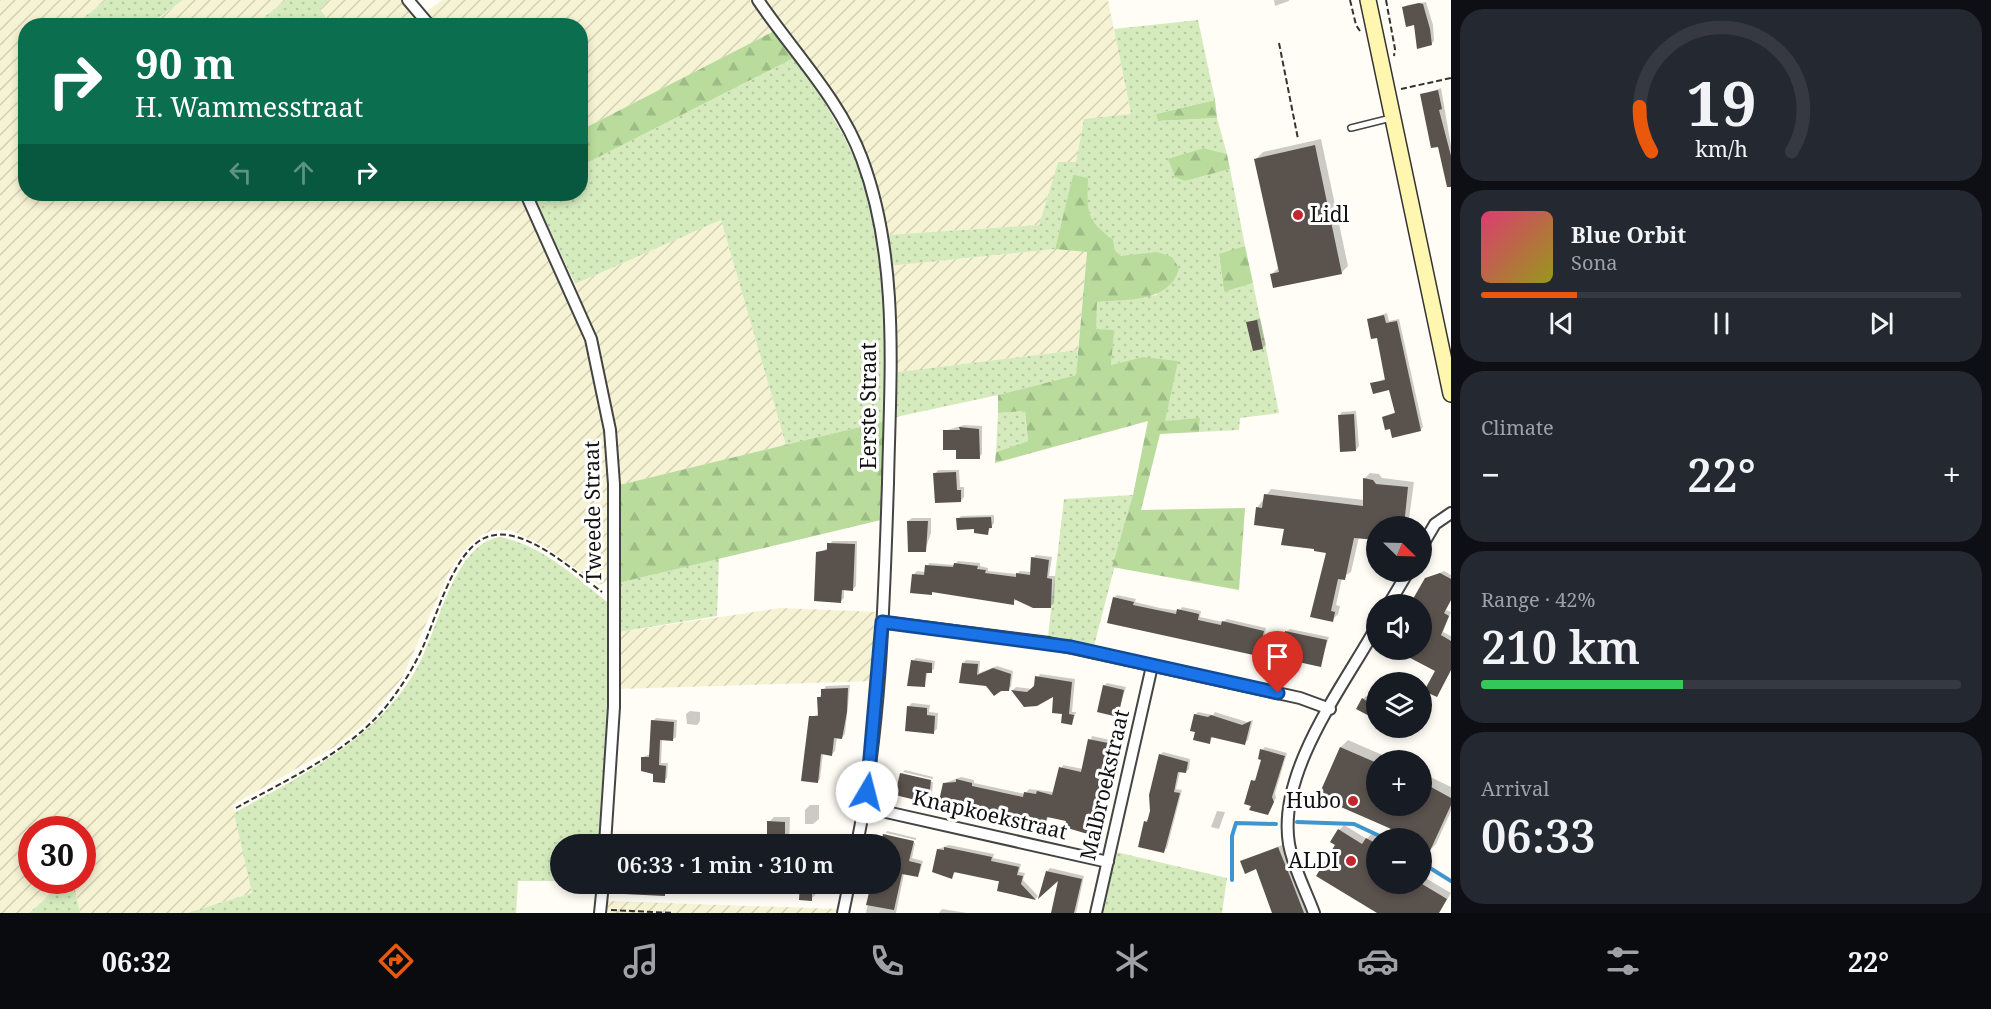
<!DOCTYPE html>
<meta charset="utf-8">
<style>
:root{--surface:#171b24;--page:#242831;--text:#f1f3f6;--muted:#9ea1a6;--line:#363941;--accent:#ea580c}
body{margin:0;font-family:"Noto Serif",serif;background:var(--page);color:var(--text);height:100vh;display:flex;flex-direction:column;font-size:22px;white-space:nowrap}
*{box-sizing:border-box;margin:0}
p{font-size:20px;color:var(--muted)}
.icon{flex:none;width:33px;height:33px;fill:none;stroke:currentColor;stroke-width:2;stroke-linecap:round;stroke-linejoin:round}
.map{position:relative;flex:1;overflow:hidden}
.side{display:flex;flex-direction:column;gap:9px;padding:9px;background:#0d0f14;width:540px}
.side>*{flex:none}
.banner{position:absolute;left:18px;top:18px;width:570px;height:183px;border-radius:24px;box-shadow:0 3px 9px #0003;background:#0b6e4f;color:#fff;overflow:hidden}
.needle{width:39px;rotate:113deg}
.buttons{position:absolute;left:1366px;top:516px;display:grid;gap:12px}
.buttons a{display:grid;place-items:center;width:66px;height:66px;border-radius:50%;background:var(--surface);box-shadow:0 3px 9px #0003;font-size:30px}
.speed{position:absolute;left:18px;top:816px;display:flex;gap:12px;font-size:30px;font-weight:700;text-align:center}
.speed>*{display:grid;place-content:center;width:78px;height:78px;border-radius:50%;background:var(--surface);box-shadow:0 3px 9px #0003;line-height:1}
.speed .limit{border:9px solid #d22;background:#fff;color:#111}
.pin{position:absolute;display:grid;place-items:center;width:51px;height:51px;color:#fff;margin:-62px -26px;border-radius:50% 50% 50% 0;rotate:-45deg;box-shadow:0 0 6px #0007}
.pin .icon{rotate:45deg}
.me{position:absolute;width:66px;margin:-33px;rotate:8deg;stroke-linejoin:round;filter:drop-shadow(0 0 4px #0008)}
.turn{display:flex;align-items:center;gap:21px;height:126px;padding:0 18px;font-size:27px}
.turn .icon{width:78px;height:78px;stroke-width:2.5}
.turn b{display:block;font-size:42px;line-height:51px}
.lanes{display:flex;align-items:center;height:57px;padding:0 18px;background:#0003;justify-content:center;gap:30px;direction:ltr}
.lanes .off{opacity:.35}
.big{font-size:45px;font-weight:600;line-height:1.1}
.side .widget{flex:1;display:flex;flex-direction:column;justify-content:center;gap:9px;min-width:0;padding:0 21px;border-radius:24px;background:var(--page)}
.side .dial{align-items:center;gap:0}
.dial svg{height:156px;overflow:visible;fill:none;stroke:var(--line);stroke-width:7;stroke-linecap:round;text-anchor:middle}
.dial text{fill:var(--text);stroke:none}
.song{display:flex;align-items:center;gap:18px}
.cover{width:72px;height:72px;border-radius:9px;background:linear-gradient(135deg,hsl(340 70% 55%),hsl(60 70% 35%))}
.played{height:6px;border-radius:3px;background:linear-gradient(90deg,var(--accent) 20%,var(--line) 20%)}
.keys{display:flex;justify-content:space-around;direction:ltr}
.heat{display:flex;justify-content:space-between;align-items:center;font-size:33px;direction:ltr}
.charge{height:9px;border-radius:4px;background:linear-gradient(90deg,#34c759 42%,var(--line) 0)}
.trip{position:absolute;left:550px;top:834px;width:351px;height:60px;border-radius:30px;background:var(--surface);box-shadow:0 3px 9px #0003;font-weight:600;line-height:60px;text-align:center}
.menu{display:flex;height:96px;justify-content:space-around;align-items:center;background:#090b0e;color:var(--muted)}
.menu .icon{width:42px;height:42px}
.menu .on{color:var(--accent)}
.menu b{font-size:27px;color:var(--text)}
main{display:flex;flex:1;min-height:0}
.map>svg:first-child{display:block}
.farmland{fill:url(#farmland-furrows)}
.grass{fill:url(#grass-dots)}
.forest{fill:url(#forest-firs)}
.shadow{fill:#0003}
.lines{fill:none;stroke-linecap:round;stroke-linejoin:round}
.stream{stroke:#3f96cf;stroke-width:4}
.building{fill:#5a524d}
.lane-casing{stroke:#444;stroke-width:8}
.street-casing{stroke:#444;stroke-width:14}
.secondary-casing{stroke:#333;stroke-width:18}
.path{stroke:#333;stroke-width:2;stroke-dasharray:6 3;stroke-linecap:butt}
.lane{stroke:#fff;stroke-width:5}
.street{stroke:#fff;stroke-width:10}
.secondary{stroke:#fff6b0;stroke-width:15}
.route-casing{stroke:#114b97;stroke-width:15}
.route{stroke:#1a73e8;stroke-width:10}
.poi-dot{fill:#c4262e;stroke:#fff;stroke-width:2}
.labels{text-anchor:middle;stroke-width:6;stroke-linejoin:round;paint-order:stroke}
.poi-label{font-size:21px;fill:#111;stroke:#fff;text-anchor:end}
.street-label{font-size:21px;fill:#111;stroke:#fff}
</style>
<main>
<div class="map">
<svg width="1451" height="913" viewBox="0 0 1451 913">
<defs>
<pattern id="farmland-furrows" width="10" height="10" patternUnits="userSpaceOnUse" patternTransform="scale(1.5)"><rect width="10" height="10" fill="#f6f3d4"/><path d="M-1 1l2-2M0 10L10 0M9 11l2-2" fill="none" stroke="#d2cfb5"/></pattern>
<pattern id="grass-dots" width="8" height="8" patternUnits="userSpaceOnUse" patternTransform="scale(1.5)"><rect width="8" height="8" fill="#d5ebbd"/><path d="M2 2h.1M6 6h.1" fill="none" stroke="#b6c8a1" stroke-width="1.8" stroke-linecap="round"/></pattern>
<pattern id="forest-firs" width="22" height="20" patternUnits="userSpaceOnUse" patternTransform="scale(1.5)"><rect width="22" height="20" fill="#b9dc9c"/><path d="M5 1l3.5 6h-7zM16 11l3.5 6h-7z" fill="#9ebc85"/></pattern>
</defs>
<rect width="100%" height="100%" fill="#fffdf5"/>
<path class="farmland" d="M0 0H107L81 19 84 25 26 26V194H522L581 326 606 429 610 471 609 578 605 583 598 585 546 547 510 530H493L480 536 465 549 450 570 402 678 366 723 336 746 233 805 252 893 187 913H80L73 881 82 880V830H32V880L66 881 29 913H0Z
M183 0H286L254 25 149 26Z
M329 0H400L425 25H332L320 8Z
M442 0H750L774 31 581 130 580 26 437 25 426 12Z
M764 0H1108L1131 114 1084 120 1076 163 1058 162 1039 225 886 235 861 145Z
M721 220 786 445 619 485 610 400 600 359 575 284Z
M1055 249 1087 251 1078 350 898 372 894 367 889 266Z
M780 608 878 612 874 681 618 689 619 632Z
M608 901 840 909 839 913H607Z"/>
<path class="grass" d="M107 0H183L149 25H84L80 20Z
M286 0H329L320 9 332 25H254Z
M1198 20 1215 100 1156 114 1158 121 1217 118 1227 154 1204 148 1185 181 1230 169 1245 246 1219 255 1224 292 1253 283 1279 413 1240 418 1239 430 1199 432 1200 419 1165 422 1142 357 1111 365 1113 331 1095 330 1097 302 1157 295 1135 256H1121L1115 250 1113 239 1095 227 1073 176 1055 249 889 266 886 235 1039 225 1058 162H1076L1084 119 1131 114 1114 29Z
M794 58 814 84 843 135 871 193 883 267 887 369 885 421 786 445 721 220 575 284 533 194H580L581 166Z
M1078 350 1076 375 998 395 896 417 898 372Z
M1025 411 1028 441 996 452 998 413Z
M1133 495 1094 646 1048 636 1064 499Z
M499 537C542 544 576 578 610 604L608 704 599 844H561V881H518L516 913H187L252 893 234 813C303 775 377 739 417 668 438 631 453 545 499 537Z
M719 558 717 616 619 632 618 583Z
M1116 852 1227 878 1222 913H1103Z
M66 881H73L80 913H29Z"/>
<path class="forest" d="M774 31 794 58 581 166V130Z
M1215 100 1217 118 1158 121 1156 114Z
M1204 148 1227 154 1230 169 1185 181 1175 177 1168 159Z
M1073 175 1088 178C1087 210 1085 220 1113 239L1115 250 1121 256 1157 252 1172 257 1179 268C1170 303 1127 299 1097 302L1096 329 1114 330 1111 365 1142 357 1178 361 1165 421 1200 418 1199 432 1160 434 1141 510 1245 508 1239 590 1112 567 1133 495 1148 421 995 463 996 452 1028 441 1025 411 998 413V395L1076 375 1087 252 1055 249Z
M1245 246 1253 283 1224 292 1219 254Z
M885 421 881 520 618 583 619 485Z"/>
<path class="shadow" d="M1274 0H1289V1L1275 6Z
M1426 2 1433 25 1434 41 1431 44 1404 8 1407 5Z
M1441 88 1451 146V177L1422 95Z
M1321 139 1348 266 1341 273 1271 275 1278 268 1256 159 1263 152Z
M1387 313 1389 321 1399 319 1423 427 1420 430 1383 417 1396 412 1390 388 1372 384 1387 378 1378 336 1369 319Z
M1260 318 1266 345 1262 348 1248 323Z
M1356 411 1359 446 1356 450 1339 416 1342 412Z
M964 425 982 426V454L979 457 958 449 944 431Z
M938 470H959L960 487H964V497L961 501 935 474Z
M1370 473 1379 474 1382 478 1414 482 1408 526H1377V539L1359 537 1351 572 1342 578 1336 605 1340 606 1338 614 1332 620 1312 616 1327 552 1257 508 1271 489 1364 500V479Z
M994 515V523L987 533 958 519 961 516Z
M912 518H931V533L925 550 908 521Z
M832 541H857L856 586 853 589H844V598L841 601 818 553 828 548Z
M1036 555 1052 557 1049 576H1055L1054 603 1051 606 1017 599 1013 603 934 591 931 594 914 574 917 571 926 572 929 563 954 565 958 561 980 563V566L988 568V571L1017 574 1020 571 1031 572 1033 558Z
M1444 571 1451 575V600L1446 610 1451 612 1443 632 1451 636V670L1439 692 1437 671 1399 650 1396 654 1388 650H1422V604H1412L1426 579Z
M1117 595 1136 599 1135 602 1160 608 1179 611 1182 607 1201 611 1200 617 1223 622 1227 619 1266 628 1261 651 1257 655 1114 598Z
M1290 629 1329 637 1320 665 1286 632Z
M916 658 935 661 934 669 928 672 924 686 913 661Z
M966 660 980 661 979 673 997 666 1013 671 1011 687 995 694 963 663Z
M1040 674 1075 679 1072 712H1076L1072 724 1055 695 1025 705 1013 690 1016 687 1032 689Z
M1107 683 1126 687 1117 715 1104 686Z
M850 685 845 734 842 737H837L835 751 832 754 823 753 820 779 817 782 811 717 819 714V698L826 686Z
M1366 696 1377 702V718L1363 699Z
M912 703 930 705 929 712 938 713 937 729 933 732 909 706Z
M690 711 700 712V721L697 725 687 724 686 714Z
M1198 712 1213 715 1215 712 1247 722 1253 720 1248 740 1244 743 1213 736 1209 743 1197 731 1195 715Z
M656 718 677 720 676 737 672 740 662 739 661 763H668L667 778 664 781 643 757 650 754 653 721Z
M1092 736 1115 741 1093 831 1090 834 1068 820 1049 816 1045 824 961 801 958 804 945 783 961 777 974 780V783L1025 794 1029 789 1054 792 1063 765 1083 769Z
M1348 740 1394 760H1377V806H1422V773L1451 787V811L1436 844 1429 851 1422 847V838H1409L1321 794 1341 747Z
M1265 747 1287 753 1275 793 1276 798 1267 813 1253 781 1257 778 1263 759 1262 750Z
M1163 752 1190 759 1189 769 1185 772 1180 771 1176 789 1182 790 1167 848 1163 851 1145 822 1149 818 1160 755Z
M905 770 933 777V779L903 772Z
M902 773 933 782 932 794 924 800 897 794Z
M810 805H819V819L813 824H805V810Z
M1217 811 1225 812 1219 829 1211 827Z
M774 817H790L789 844H769V822Z
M1344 825 1367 839 1372 833 1381 838H1377V884H1422V876L1451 893 1439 913H1380L1339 830Z
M887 831 916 838V840L886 833Z
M884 834 915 843 912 858 923 861 920 872 917 876 904 873 896 913H866L872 884H891V844H882Z
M949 845 994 854 993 858 1021 864 1019 872 1025 873 1023 880 1038 896 1035 899 999 890 1001 880 956 871 952 877 938 849Z
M1282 845 1308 913H1274L1257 867 1242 862Z
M1050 868 1084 876 1076 913H1052L1060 877 1047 871Z
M626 884H669V890L664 895 625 893Z
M801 884H816V894L811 899H801Z
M942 909 967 913H939Z"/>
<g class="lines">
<path class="stream" d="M1297 822 1354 824 1384 838
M1422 863 1451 881
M1232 880V836L1236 823 1276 824"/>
</g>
<path class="building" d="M1419 3 1423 4 1430 29 1432 45 1417 49 1414 25 1406 27 1402 7Z
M1438 90 1442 109 1439 110 1451 156V187H1447L1438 147 1431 148 1420 94Z
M1315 145 1342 274 1273 288 1270 274 1279 272 1254 159Z
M1384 315 1386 323 1397 321 1421 431 1392 438 1390 429 1385 430 1382 417 1395 413 1389 390 1373 394 1370 383 1385 380 1377 338 1371 339 1367 319Z
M1257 320 1263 349 1253 351 1246 322Z
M1354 414 1356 451 1340 452 1338 415Z
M959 427 979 429 980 459H956V450H943V430H960Z
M956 472 957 490H961V502L935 503 933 473Z
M1363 478 1373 480 1376 484 1408 487 1404 526H1377V540L1354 538 1345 580 1338 579 1331 611 1335 612 1333 622 1310 617 1326 553 1314 551V549L1281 545 1284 529 1254 525 1256 507 1262 508 1264 494 1363 506Z
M991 517 992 528H989L988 535 974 533V529L957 530 956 518Z
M907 521H928L926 552H908Z
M827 543 855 544 853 591 842 590 841 603 814 601 816 552 827 550Z
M1031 557 1049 560 1047 578 1052 579 1051 608H1033L1014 599V605L932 592V595L910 593 912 574 924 575 925 565 953 567 954 563 978 566 977 569 986 570 985 573 1016 577V573L1030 575Z
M1440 573 1451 579V600L1444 613 1449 616 1441 635 1451 641V670L1437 697 1424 691 1435 671 1395 650H1422V604H1410L1425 578Z
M1113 597 1134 602 1133 605 1157 610 1176 614 1177 609 1199 614 1198 620 1221 625 1222 621 1264 631 1258 656 1107 623Z
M1285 631 1327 640 1321 667 1280 658Z
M911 660 932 663V673H926L925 687 907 686Z
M962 663 978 664 977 675 993 668 1011 674 1009 691H1001L994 696 986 686 959 683Z
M1035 676 1072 682 1069 714 1074 715 1072 725 1061 723 1062 714 1052 713 1053 697 1037 706 1024 707 1011 690 1027 692 1034 686Z
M1103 685 1124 690 1118 717 1097 712Z
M848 688 847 712 842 739 834 738 832 756 821 754 818 783 801 781 809 716H818L817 697H821V689Z
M1362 698 1377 707V720L1356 709Z
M907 706 927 708V715L935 716 934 734 905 731Z
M1194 714 1208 717 1211 715 1242 725 1251 721 1245 745 1211 737 1210 744 1193 740 1195 732 1190 731Z
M651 720 674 722 673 741 660 740 659 765 666 766 665 783 653 782V774L641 771V757H649Z
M1088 739 1113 744 1091 835 1064 827 1066 821 1047 817 1045 826 959 802V805L939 801 943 783 956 782V779L972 783V786L1023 797 1024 792 1036 794 1037 791 1052 795 1059 767 1081 772Z
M1340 747 1377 763V806H1422V782L1451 798V805L1429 853 1422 849V838H1406L1389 828 1318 797Z
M1260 749 1285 756 1272 797 1274 802 1268 815 1249 810 1251 806 1244 804 1251 780 1255 781 1261 760 1258 759Z
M1159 754 1188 762 1186 773 1178 772 1174 792 1180 793 1164 853 1138 847 1144 821 1147 822 1150 811 1149 795Z
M900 773 931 780 929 799 925 798 924 802 895 795Z
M767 821 785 822V844H767Z
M1338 829 1362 844 1366 838 1377 844V884H1422L1447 899 1439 913H1377L1316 876 1335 845 1330 842Z
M883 834 914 841 909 861 921 864 918 877 902 874 894 910 866 905 871 884H891V844H881Z
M944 847 992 857 991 861 1019 867 1017 875 1023 876 1021 884 1036 900 997 891 999 881H997L954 872 952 879 932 872 937 849 944 850Z
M1278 847 1289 874 1304 913H1272L1256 869 1245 874 1240 861Z
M1046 871 1082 879 1074 913H1051L1058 881 1038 899Z
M624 884H665V896L624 894Z
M800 884H812V901L799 900Z"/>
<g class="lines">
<defs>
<path id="lane" d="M1351 128 1391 118"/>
<path id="street" d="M408 0 430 26
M758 0C793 52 840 99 862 159 900 261 890 376 888 483 884 603 881 726 857 844
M526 194 591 339 610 430 614 484V707L605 844
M1422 546 1435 524 1451 513
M1389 604 1408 572
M882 622 1049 643 1300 698 1330 709
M864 807 1108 862
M600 913 603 884
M843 913 849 884
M1096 913 1152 666
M1314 913C1306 891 1293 867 1289 844 1277 772 1343 687 1377 626"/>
<path id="secondary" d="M1368 0 1451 394"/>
</defs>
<use href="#lane" class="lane-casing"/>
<use href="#street" class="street-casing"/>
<use href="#secondary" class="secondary-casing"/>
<path class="path" d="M1350 0 1356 25 1360 31
M1386 0 1395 49 1394 56
M1279 43 1298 139
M1401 89 1451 78
M236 808C291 777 357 749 394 696 402 685 410 673 416 661 435 628 450 551 487 537 523 523 575 572 602 592
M611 910 674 913"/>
<use href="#lane" class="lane"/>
<use href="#street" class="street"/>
<use href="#secondary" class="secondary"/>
</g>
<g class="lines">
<defs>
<path id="route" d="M867 792 882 622 1071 647 1278 693"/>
</defs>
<use href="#route" class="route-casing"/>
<use href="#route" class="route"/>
</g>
<g class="poi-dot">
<circle cx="1298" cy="215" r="6"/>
<circle cx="1353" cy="801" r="6"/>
<circle cx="1351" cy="861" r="6"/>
</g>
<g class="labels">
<g class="poi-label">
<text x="1310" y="222" text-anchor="start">Lidl</text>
<text x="1341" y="808">Hubo</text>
<text x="1339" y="868">ALDI</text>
</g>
<g class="street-label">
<text transform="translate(869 406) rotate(-90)" y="7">Eerste Straat</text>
<text transform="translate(593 512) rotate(-91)" y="7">Tweede Straat</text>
<text transform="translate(1105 785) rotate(-77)" y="7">Malbroekstraat</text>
<text transform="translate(990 815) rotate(13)" y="7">Knapkoekstraat</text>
</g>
</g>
</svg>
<div class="buttons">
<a><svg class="needle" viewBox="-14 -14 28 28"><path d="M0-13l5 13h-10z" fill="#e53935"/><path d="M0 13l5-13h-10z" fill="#9ea1a6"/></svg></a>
<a><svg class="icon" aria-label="sound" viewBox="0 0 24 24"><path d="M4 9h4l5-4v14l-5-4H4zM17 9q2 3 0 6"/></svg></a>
<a><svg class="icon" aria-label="layers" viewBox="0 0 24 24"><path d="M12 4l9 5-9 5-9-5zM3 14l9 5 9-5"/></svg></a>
<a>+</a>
<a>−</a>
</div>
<div class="speed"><div class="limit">30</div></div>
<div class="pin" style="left:1278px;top:693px;background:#d93025"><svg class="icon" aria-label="arrive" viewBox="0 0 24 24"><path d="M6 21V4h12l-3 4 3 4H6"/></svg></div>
<svg class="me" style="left:867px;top:792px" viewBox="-20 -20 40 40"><circle r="19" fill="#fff"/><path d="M0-13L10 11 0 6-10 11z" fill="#1a73e8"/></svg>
<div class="trip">06:33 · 1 min · 310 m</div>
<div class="banner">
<div class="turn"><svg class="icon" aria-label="right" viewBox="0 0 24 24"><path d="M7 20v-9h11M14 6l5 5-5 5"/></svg><div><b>90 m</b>H. Wammesstraat</div></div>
<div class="lanes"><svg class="icon off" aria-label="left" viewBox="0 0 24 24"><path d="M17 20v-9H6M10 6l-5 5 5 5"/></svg><svg class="icon off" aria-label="ahead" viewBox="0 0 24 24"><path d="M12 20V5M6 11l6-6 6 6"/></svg><svg class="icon" aria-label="right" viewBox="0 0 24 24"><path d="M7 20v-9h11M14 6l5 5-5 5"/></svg></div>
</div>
</div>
<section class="side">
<div class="widget dial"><svg viewBox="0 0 100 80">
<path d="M14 69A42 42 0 1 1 86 69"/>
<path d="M14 69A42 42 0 0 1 8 46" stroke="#ea580c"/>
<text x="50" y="56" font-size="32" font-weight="700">19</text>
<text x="50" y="72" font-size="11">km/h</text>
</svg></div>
<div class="widget">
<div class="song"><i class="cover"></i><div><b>Blue Orbit</b><p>Sona</p></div></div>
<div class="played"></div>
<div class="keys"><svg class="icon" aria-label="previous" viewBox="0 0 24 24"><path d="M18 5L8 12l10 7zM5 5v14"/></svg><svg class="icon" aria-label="pause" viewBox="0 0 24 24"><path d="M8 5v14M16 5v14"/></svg><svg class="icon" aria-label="next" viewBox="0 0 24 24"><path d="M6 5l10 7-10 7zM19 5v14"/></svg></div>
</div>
<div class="widget"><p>Climate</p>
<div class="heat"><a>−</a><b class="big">22°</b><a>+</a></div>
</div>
<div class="widget"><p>Range · 42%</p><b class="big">210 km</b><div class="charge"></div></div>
<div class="widget"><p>Arrival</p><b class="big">06:33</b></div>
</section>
</main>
<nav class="menu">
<b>06:32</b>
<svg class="icon on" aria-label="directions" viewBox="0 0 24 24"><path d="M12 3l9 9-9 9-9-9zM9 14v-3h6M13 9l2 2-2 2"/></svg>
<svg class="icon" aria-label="music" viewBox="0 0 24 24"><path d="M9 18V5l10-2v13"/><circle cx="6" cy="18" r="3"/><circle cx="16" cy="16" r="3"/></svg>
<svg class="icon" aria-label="phone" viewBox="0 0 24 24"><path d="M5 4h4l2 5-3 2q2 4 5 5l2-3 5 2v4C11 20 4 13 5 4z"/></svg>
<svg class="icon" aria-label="climate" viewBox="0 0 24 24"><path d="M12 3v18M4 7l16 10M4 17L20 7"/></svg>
<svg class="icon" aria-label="car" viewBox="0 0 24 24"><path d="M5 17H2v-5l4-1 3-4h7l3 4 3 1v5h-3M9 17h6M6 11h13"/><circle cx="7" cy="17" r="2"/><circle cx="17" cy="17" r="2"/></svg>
<svg class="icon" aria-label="filters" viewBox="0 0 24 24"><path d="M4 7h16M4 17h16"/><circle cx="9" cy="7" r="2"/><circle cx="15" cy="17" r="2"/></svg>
<b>22°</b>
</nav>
